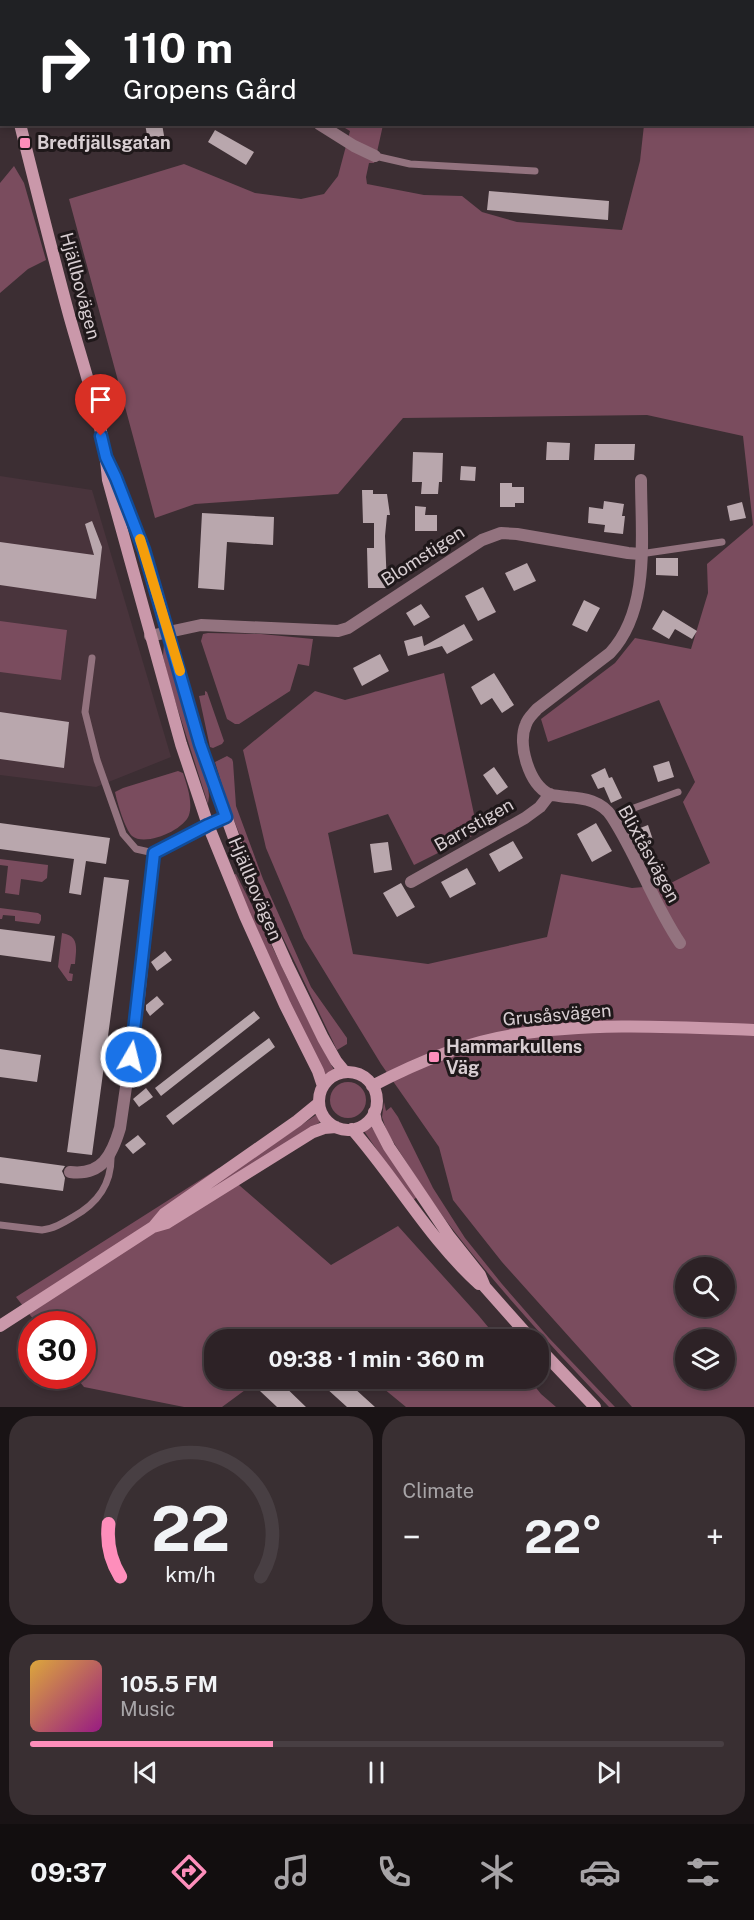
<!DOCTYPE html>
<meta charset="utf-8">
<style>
:root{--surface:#2d2226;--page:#392f32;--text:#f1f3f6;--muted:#a7a4a7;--line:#483f43;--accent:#fe8ebb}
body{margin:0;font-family:"Public Sans",sans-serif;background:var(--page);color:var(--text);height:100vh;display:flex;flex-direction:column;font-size:22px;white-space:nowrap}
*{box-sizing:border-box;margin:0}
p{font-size:20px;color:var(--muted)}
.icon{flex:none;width:33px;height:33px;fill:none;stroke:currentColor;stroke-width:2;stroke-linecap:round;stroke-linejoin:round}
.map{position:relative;height:1407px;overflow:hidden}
.details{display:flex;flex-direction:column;gap:9px;padding:9px;background:#191315;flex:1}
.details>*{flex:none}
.banner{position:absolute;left:0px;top:0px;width:754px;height:126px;box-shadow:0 3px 9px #0003,0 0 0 2px var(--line);background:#202124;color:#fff;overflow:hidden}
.controls{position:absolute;left:675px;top:1257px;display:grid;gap:12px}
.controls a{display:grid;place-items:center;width:60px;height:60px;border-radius:50%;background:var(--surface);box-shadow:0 3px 9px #0003,0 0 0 2px var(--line);font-size:30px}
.speed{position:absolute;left:18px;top:1311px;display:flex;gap:12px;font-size:30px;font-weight:700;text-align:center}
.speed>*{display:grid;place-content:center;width:78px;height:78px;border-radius:50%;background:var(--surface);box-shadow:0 3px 9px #0003,0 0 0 2px var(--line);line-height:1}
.speed .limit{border:9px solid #d22;background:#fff;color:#111}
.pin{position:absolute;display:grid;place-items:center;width:51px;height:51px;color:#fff;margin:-62px -26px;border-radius:50% 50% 50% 0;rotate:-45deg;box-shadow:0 0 6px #0007}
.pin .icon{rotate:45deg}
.me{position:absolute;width:66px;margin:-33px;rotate:8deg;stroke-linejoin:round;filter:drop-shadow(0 0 4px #0008)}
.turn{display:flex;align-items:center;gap:21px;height:126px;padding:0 24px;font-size:27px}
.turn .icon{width:78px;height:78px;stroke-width:2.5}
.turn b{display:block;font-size:42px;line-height:51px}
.big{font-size:45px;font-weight:700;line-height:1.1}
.details .tile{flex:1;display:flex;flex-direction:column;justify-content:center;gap:9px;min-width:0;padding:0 21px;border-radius:24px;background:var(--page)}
.details .dial{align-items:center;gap:0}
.dial svg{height:156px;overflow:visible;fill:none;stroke:var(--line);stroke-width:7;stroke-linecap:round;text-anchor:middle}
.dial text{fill:var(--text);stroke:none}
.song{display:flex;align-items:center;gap:18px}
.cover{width:72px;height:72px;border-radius:9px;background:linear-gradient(135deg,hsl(40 70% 55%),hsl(310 70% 35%))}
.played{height:6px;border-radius:3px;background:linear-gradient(90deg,var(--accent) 35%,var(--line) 35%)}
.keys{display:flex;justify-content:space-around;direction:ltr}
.heat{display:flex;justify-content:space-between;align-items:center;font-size:33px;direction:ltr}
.details .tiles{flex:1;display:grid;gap:9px;grid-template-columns:1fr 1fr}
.tile:last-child{grid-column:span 2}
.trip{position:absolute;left:204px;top:1329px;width:345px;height:60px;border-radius:24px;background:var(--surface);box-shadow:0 3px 9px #0003,0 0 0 2px var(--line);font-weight:700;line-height:60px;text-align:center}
.menu{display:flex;height:96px;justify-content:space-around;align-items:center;background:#120e0f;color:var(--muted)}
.menu .icon{width:42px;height:42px}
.menu .selected{color:var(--accent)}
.menu b{font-size:27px;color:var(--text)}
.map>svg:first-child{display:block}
.built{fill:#49343c}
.green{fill:#7a4c5e;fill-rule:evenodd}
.building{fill:#b9a7ad}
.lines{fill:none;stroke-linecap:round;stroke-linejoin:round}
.lane{stroke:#93737f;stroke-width:7}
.street{stroke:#93737f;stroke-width:12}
.secondary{stroke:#ca98aa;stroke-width:12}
.route-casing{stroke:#114b97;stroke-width:15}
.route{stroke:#1a73e8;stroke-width:10}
.slow{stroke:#f59e0b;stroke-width:10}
.poi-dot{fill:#fe8ebb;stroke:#1f181a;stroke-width:2}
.labels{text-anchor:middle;stroke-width:6;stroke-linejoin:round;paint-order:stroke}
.poi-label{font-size:18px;font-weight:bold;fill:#d8ced2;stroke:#1f181a;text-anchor:start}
.street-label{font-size:18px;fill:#d8ced2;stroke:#1f181a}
</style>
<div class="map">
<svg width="754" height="1407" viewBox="0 0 754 1407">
<rect width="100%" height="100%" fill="#3c2e33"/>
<path class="built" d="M0 476 92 490 171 757 96 787 0 775Z"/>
<path class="green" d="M85 0H754V1407H632L502 1262 453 1200 439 1147 381 1064 304 938 266 848 243 750 315 691 345 700 444 673 478 833 414 865 388 814 328 833 353 954 428 964 547 937 561 874 632 888 667 885 710 863 683 802 695 782 659 700 548 742 541 719 615 663 635 638 691 649 708 593 707 564 753 525 743 436 647 415 403 418 338 494 195 504 155 518 69 199 184 164 255 193 301 199 324 194 338 176 350 131 340 125H383L375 161 374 163H369L366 177 367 184 424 195 462 196 482 212 517 222 622 230 640 161 644 125 753 124V2L86 1ZM686 1268H724V1306H686ZM686 1340H724V1378H686Z
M14 166 24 183 46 260 28 269 0 293V183Z
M0 621 67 630 61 680 0 672Z
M208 633 261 634 313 639 309 666 298 664 290 691 239 724H235L227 719 201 641 203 634Z
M164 644 167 645 208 787 209 796 208 804 170 685 163 656Z
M205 691 207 692 224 741 222 744 213 748 210 747 199 696 205 695Z
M227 756 232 759 233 762 236 806 263 879 311 987 347 1038V1044L337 1050 273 917 229 808 215 762Z
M178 771 183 773C187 785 193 802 189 815 184 830 145 847 132 836 125 829 117 802 115 792L123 788Z
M0 859 48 865 47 878 42 882 21 879 19 895 5 893 8 866 0 865Z
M236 874C270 939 299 1006 334 1070L325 1075 302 1031 233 875Z
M0 908 38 913 41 915V920L39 924 15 921V916L3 915 2 919H0Z
M62 933C80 936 76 949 75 964H71L69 973 73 974 72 981H68L58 967Z
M330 1100a18 18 0 1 1 36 0a18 18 0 1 1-36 0Z
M384 1102 386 1111 391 1107 398 1117 433 1188 465 1238 502 1284 549 1338 615 1407H609C555 1350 502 1293 454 1231 430 1200 408 1165 387 1132L382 1117Z
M316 1115 320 1122 232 1179 331 1265 398 1226 479 1316 498 1339 325 1340 319 1334 311 1339 214 1340V1378L260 1379 222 1407H184L84 1387 75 1376H82V1324H37L16 1297 219 1168 228 1175Z
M371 1126 417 1197 412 1201 364 1131Z
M372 1379H529L541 1394 556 1407H406Z"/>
<path class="building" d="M145 124H162L166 147 150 151Z
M215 130 254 152 246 165 208 142Z
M489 191 609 201 608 220 487 210Z
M547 442 570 443 569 460H546Z
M595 444H635L634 460H594Z
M413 452 443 453 442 482H439L438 494H421L422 482H412Z
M461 466 476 467 475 481 460 480Z
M500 483H512V487H524V503H515V507H500Z
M362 490H373V494H387L390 515H387L385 536 387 588H368L367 548H374V523H363Z
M604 501 624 504 622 516H625L623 534 604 532 605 525 588 523 589 507 603 509Z
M742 502 746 518 730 521 727 506Z
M415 506 426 507 425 515H437V531H415Z
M202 513 274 517 273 545 227 542 224 590 198 588Z
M92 521 102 547 96 599 0 585V542L94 555 85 524Z
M656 558H678V576L656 575Z
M527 563 536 581 514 591 505 573Z
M483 587 496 612 478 621 465 596Z
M584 600 600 608 587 632 572 625Z
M421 604 430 617 414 626 406 613Z
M663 610 697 631 692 639 675 629 669 639 652 629Z
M464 624 473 640 447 654 442 646 408 656 404 641 422 636 424 646Z
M380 654 389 671 362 686 353 668Z
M494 673 514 705 502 713 492 698 481 705 471 687Z
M0 712 69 722 64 768 0 759Z
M669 761 674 777 658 782 653 766Z
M494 767 508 787 497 795 483 775Z
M605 768 609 778 612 777 622 798 611 803 604 787 598 789 591 775Z
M0 823 110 838 106 864 86 861 81 895 69 893 74 859 0 849Z
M596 823 612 851 592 862 577 834Z
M648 825 654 843 641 847 635 830Z
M513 841 523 858 499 872 489 854Z
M388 842 392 870 374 873 370 844Z
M467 868 476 884 450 898 441 882Z
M104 877 129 880 92 1155 67 1152Z
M401 883 415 907 397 917 383 893Z
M0 929 55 936 51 962 0 955Z
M165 951 172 960 157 971 151 962Z
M157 996 164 1004 150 1016 146 1010V1005Z
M254 1011 260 1018 161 1096 155 1088Z
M269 1038 275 1047 173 1125 166 1116Z
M0 1049 41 1055 37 1082 0 1077Z
M146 1088 153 1097 139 1107 133 1099Z
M138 1135 146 1144 133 1154 125 1145Z
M0 1157 65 1166 62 1171 65 1178 63 1191 0 1183Z
M272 1378H276L306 1407H277L260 1391Z
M315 1378H343L375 1407H347Z"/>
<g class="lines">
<path class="lane" d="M375 156 410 164 535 171
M640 554 722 542
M92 658 85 712 97 760 123 834 136 849 154 853
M612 816 678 792
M0 1225 42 1230C53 1229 63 1223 73 1217 98 1203 112 1184 111 1155"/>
<path class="street" d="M75 0 76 2
M319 124 354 146 375 156
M641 480C641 536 651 609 610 653L537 709C533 714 528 718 526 724 517 744 529 784 549 794 554 796 562 796 567 797 584 798 602 801 612 817 638 857 653 903 680 943
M150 636 201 625 338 631 348 628 482 540 501 533 517 534 628 553 640 554
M411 882 525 818 540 807 550 794
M70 1172C102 1176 112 1155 120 1128L139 998 154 853 208 825 226 817"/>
<path class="secondary" d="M0 45 2 51
M20 124C36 188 52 252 69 315 84 369 104 424 108 480L181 744 208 825 245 916 285 1005 318 1071 323 1086
M109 464 144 550 200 744 248 877 287 964 323 1038 336 1061 345 1072
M319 1101a29 29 0 1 1 58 0a29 29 0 1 1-58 0Z
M372 1086C414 1064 466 1042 513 1035 593 1022 674 1027 754 1030
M374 1112 376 1122 389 1147 449 1236 480 1275 485 1287 532 1340
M352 1129C396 1179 429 1239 479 1284
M154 1226 164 1214 297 1121 319 1103
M0 1326 153 1227 167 1223 313 1132 324 1128 336 1127
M538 1347 595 1407"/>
</g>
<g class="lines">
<defs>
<path id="route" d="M101 436 106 457 116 478 144 550 200 744 226 817 208 825 154 853 131 1057"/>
</defs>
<use href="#route" class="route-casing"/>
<use href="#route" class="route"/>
<path class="slow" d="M140 539 180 671"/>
</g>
<g class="poi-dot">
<rect x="19" y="137" width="12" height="12" rx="3"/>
<rect x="428" y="1051" width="12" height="12" rx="3"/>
</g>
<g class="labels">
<g class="poi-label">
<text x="37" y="149">Bredfjällsgatan</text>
<text x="446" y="1053">Hammarkullens<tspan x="446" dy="21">Väg</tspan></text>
</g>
<g class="street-label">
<text transform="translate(80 286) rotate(75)" y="6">Hjällbovägen</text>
<text transform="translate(423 556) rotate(-33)" y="6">Blomstigen</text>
<text transform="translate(474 825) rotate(-30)" y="6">Barrstigen</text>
<text transform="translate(649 854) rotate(61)" y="6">Blixtåsvägen</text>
<text transform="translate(255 889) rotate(67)" y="6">Hjällbovägen</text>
<text transform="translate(557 1015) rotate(-5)" y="6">Grusåsvägen</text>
</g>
</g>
</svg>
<div class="controls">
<a><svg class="icon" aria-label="search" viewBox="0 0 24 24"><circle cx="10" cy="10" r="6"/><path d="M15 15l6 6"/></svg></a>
<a><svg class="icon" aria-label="layers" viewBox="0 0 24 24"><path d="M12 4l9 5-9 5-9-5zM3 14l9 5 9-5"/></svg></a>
</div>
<div class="speed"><div class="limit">30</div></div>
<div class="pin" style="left:101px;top:436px;background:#d93025"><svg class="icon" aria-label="arrive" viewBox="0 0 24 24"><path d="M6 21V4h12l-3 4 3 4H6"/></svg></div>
<svg class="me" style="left:131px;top:1057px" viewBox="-20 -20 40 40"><circle r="17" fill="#1a73e8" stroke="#fff" stroke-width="3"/><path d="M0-11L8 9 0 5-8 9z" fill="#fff"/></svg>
<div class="trip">09:38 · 1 min · 360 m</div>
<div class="banner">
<div class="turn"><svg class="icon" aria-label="right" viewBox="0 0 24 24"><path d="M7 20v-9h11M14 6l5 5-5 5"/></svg><div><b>110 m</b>Gropens Gård</div></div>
</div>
</div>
<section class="details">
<div class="tiles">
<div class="tile dial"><svg viewBox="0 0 100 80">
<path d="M14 69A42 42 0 1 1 86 69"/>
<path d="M14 69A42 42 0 0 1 8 42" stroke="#fe8ebb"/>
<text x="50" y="56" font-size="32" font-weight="700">22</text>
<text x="50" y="72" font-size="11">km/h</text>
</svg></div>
<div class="tile"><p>Climate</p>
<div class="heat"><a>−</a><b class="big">22°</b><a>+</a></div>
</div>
<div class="tile">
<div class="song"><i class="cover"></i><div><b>105.5 FM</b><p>Music</p></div></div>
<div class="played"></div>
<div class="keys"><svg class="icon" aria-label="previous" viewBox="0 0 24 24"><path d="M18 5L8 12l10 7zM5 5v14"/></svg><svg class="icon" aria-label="pause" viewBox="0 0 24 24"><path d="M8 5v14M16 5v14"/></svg><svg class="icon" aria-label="next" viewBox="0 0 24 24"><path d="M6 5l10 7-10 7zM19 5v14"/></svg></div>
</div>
</div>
</section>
<nav class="menu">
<b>09:37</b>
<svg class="icon selected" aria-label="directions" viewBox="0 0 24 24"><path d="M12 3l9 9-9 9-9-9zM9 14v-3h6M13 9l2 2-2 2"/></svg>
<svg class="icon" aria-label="music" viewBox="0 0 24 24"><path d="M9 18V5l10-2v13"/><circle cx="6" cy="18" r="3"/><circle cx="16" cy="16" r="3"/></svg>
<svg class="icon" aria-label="phone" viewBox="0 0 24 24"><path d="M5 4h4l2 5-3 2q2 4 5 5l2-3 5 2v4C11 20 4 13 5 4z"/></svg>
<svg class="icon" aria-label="climate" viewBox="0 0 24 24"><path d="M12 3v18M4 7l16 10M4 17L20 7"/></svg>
<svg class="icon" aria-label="car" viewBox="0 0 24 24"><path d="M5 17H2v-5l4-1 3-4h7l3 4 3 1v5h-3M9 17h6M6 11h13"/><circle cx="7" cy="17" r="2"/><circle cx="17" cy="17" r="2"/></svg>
<svg class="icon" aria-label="filters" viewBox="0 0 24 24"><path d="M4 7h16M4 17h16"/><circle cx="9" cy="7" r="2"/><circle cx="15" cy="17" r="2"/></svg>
</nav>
